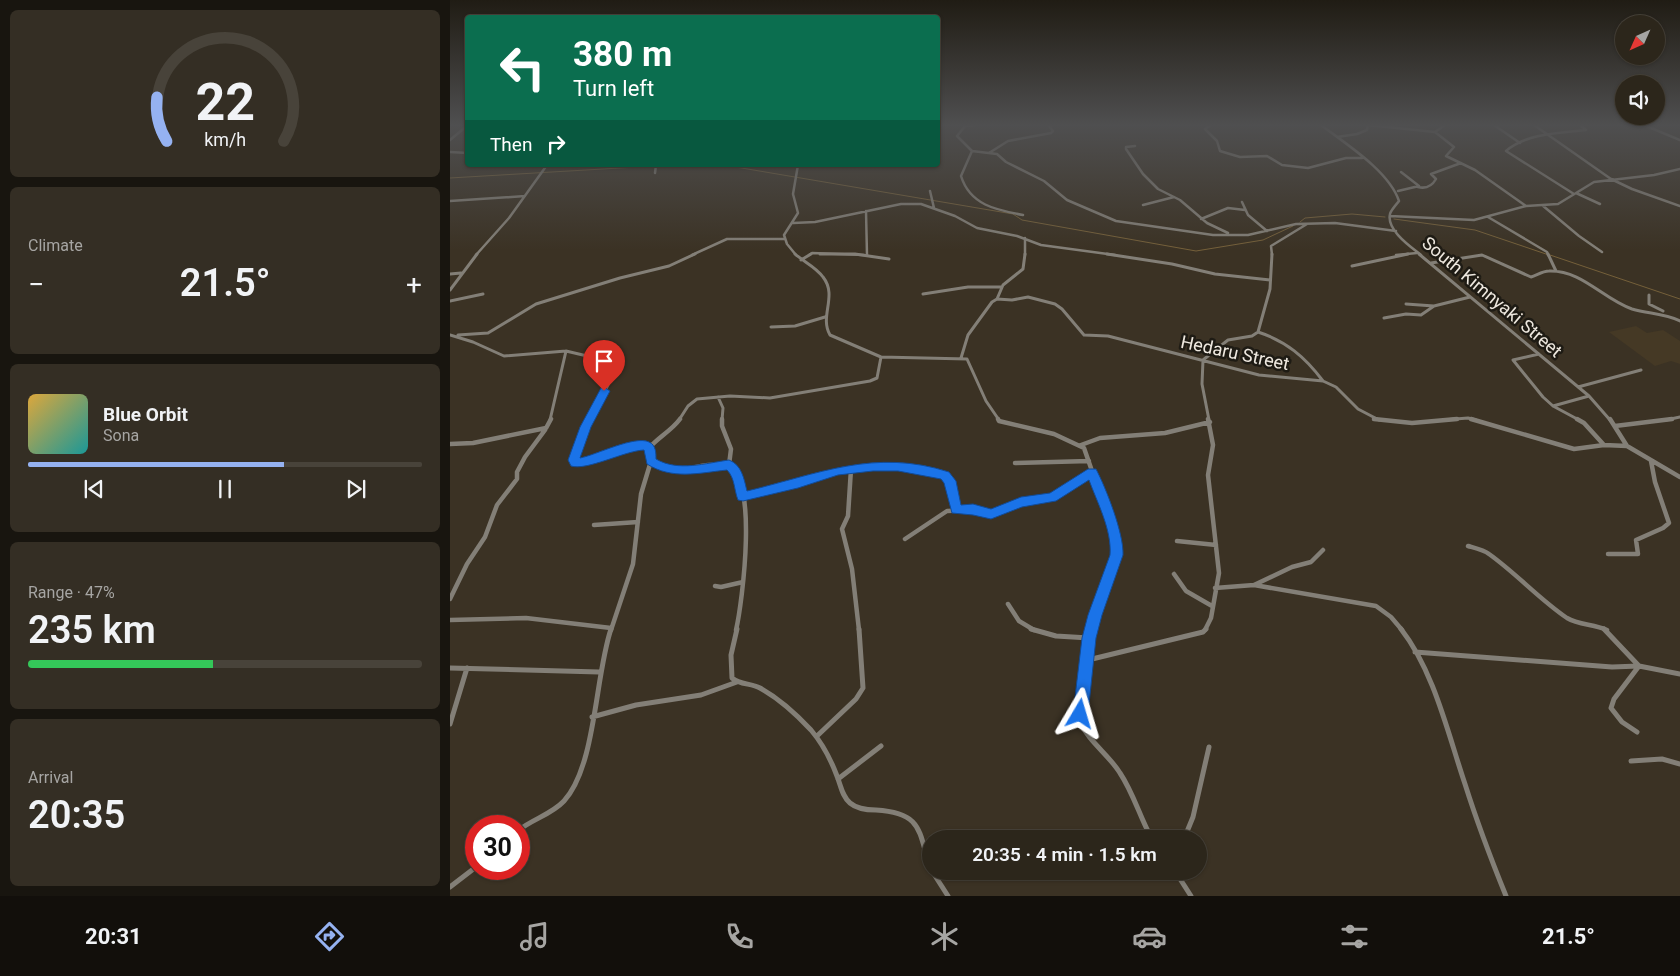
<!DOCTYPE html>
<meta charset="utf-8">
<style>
:root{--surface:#2c261b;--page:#342e24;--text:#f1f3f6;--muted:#a6a5a3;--line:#48433a;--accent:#95b2f1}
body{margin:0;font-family:Roboto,sans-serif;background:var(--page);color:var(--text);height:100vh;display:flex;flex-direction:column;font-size:19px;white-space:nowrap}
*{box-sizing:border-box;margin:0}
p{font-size:16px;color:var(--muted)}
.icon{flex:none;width:28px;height:28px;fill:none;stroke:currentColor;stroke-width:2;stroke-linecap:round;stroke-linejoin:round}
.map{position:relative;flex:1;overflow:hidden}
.panel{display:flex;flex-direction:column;gap:10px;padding:10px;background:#18150f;width:450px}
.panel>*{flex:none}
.banner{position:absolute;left:15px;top:15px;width:475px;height:152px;border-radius:5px;box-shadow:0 1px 4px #0004,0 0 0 1px var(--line);background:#0b6e4f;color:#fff;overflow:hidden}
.needle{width:32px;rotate:225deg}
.buttons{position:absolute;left:1165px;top:15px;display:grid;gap:10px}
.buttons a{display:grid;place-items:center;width:50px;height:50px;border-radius:50%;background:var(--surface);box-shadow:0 1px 4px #0004,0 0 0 1px var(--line);font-size:25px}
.speed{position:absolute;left:15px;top:815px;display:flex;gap:10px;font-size:25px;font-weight:700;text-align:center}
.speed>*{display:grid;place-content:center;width:65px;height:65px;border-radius:50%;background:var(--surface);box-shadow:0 1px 4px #0004,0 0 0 1px var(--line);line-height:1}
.speed .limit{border:8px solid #d22;background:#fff;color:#111}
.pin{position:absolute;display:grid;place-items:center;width:42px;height:42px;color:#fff;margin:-51px -21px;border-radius:50% 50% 50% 0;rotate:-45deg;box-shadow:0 0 5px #0007}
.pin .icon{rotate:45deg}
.me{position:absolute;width:55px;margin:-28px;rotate:7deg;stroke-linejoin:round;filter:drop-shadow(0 0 4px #0008)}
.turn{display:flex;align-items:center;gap:18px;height:105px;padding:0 25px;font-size:22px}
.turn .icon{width:65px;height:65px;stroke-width:2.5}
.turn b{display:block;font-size:35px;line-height:42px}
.then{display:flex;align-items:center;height:48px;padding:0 25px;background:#0003;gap:10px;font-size:19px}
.big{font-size:38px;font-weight:600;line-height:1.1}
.panel .tile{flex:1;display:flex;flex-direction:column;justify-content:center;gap:8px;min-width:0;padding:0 18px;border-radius:8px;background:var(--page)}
.panel .dial{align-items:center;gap:0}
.dial svg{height:130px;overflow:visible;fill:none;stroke:var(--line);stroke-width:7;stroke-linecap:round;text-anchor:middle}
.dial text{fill:var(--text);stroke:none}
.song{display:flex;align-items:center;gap:15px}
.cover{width:60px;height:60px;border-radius:8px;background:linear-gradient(135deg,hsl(40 70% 55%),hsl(180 70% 35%))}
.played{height:5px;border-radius:2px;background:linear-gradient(90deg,var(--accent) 65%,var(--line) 65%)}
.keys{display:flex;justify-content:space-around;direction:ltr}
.heat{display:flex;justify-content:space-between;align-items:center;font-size:28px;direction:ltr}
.charge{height:8px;border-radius:4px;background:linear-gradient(90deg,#34c759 47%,var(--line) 0)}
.trip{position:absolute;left:472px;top:830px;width:285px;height:50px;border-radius:25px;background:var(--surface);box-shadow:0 1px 4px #0004,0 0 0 1px var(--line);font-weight:600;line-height:50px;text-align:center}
.tabs{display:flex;height:80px;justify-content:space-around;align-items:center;background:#120f0b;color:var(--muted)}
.tabs .icon{width:35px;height:35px}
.tabs .current{color:var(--accent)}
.tabs b{font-size:22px;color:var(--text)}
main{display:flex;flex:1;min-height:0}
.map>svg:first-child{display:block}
.built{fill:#453925}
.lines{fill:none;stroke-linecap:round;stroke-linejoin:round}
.stream{stroke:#75603a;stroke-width:1}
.minor-far3{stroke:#837f77;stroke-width:2.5}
.minor-far2{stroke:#837f77;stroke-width:3}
.minor-far1{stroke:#837f77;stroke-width:4.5}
.minor{stroke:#837f77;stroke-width:5}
.route{fill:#1a73e8;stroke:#114b97}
.labels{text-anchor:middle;stroke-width:5;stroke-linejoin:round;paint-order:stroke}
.street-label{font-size:18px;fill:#eee8df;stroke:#1e1b14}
</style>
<main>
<section class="panel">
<div class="tile dial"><svg viewBox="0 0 100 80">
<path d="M14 69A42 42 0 1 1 86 69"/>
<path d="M14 69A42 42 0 0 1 8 42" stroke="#95b2f1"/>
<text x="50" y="56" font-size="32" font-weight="700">22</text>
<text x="50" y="72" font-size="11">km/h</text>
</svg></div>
<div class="tile"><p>Climate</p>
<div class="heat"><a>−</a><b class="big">21.5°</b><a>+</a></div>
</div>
<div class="tile">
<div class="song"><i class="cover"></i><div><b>Blue Orbit</b><p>Sona</p></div></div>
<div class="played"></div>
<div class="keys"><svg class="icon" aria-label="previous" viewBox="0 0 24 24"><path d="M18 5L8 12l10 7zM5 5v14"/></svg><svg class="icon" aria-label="pause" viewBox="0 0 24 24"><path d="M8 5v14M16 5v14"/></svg><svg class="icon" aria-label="next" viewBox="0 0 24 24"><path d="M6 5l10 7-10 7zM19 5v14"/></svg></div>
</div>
<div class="tile"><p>Range · 47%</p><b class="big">235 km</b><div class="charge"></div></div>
<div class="tile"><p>Arrival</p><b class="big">20:35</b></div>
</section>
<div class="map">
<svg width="1230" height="896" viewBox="0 0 1230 896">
<rect width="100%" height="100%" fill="#3b3224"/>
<path class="built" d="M1186 326 1197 333 1213 330 1230 341V364L1221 361 1205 366 1159 332Z"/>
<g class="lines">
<path class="stream" d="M274 165 563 214 572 220 746 251 813 240 843 226
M208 166 227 165
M0 178 204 166
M944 219 1025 230 1096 254
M850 222 855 218 902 214 935 217
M1100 255 1230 299"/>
<path class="minor-far3" d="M516 125 507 136 522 151 547 154 556 162 594 181 617 200 666 221 763 235H798L846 224 885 223 946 231
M761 125 755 129 767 141 770 151 790 157 817 156 832 165 858 168 896 158H912
M871 125C896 144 939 171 949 201 946 205 941 210 940 214 936 230 961 247 971 255
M1044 125 1070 143
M1084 125 1161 179 1182 189 1230 206
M1194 125 1230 140
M515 126 525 125
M985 132 995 125
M887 137 907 134 917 130 918 125 985 132 1004 147 996 156 1025 170 1076 206
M0 140 18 125
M16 140H18
M685 146 676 147V149L693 174 708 189 730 200 757 223 778 233
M522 151 511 176C520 205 546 210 573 215
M0 152 18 153
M539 153 558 141 601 133 603 131 599 126 602 125
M205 173 206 165
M968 187C976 189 982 186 986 179L981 174 1011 163
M480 191 484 208
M948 191 969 186 951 172
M1126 193 1150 204
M1124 194 1056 151C1077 133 1110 133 1136 130L1130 125
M0 201 75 196
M792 202 798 215 817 231
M693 205 724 197
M1092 205 1129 236 1152 252
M416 211 417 255
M940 216 1024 220 1076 206 1108 204 1144 182 1204 175 1230 169
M1038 217 1097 252 1098 255
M751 219 778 208 795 210
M343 223 365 222 451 204H471L505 216 527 228 567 236 591 245 665 255
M26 255 59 218 97 165
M242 255 277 239H335
M346 255 337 244 334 235 348 213 343 194 348 165
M359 255 362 253 414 255
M575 255V238
M822 255 821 246 857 224
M946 255 967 253"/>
<path class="minor-far2" d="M345 254C354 262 366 267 373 277 388 296 369 316 380 335L431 357 517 359 536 401 549 420
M370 254H405L439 259
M657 254 722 264 765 274 820 280
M969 254 1139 396 1160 420
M1098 254 1106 271
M351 260 361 254
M981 263 1032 255 1081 277C1087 275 1093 271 1099 271 1132 270 1153 299 1182 309 1198 314 1214 313 1230 321
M902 266 958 254
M0 274 11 273
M0 290 27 254
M473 294 518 287H552
M1199 295V304L1213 311
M547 299 553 285 573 269 575 254
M0 301 33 294
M956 304 984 306 1020 297
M934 318 956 314 971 315 984 306
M321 327 345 326 375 317
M808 332C836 341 855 357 873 381
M0 335 23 342 54 356 116 351 154 360 164 367 162 377 140 420
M8 335 38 333 86 304 170 278 219 266 245 254
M1089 354 1063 360 1093 397 1103 406 1129 420
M511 358 518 335 542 302 547 299 562 300 578 297 605 304 612 309 634 335 658 336 809 375 873 381 886 387 908 409 929 420
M1128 387 1191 370
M268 397 273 408 272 420
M1103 406 1139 396
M100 420 116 351
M229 420 238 406 247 399 280 396 320 398 420 381 427 378 431 357
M759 420 752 384 753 360 778 340 802 336 808 332 820 289 822 254
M993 420 1018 418 1026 420
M1216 420 1230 417"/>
<path class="minor-far1" d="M140 419 124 460 126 463C150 459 175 440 200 447L201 461C228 479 248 461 275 465 310 470 292 605 286 630
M272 419V426L281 449 279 465
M548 419 549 421 604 434 634 448 666 540 667 555 641 630
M924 419 962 423 1007 419
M1021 419 1124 449 1154 445 1177 446
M1127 419 1134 423 1154 445
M1160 419 1177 446 1230 477
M1165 426 1222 419
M0 444 23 443 96 428
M631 445 650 438 715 433 760 422
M200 447C209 437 222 430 230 419
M565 463 639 461
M401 469 398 516 392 529 402 569 409 630
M293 497 348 483 381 472 423 466H448L497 477 506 510
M144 525 188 522
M455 539 497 511 523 510 546 513 571 502 602 497 642 472
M727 541 766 545
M1018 546C1025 548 1034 550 1039 554 1067 574 1089 599 1117 618 1129 625 1144 624 1157 630
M1158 554H1188L1186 540 1213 528 1219 523 1205 482 1201 461
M724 574 736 591 762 606
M804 585 842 567 861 562 873 550
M265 586 271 587 293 582
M765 588 804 585 926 606 941 617 952 630
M0 599 17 564 35 537 47 505 67 479V472L75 457 95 430 101 419
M558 604 569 621 584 630
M0 620 76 618 161 628
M161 630 183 564 191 494 201 461
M755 630 761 618 769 573 758 475 763 445 758 419"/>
<path class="minor" d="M287 629 281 655 282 678C290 685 301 683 310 688 328 698 347 715 361 730 372 743 381 760 387 776 391 786 392 796 400 803 407 809 417 810 426 810 474 813 468 832 481 870
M581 629 606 636 639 638
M641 629 630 722C639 742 659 755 670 773 684 794 690 818 702 839
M951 629C984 671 998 734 1015 784 1027 822 1041 859 1056 896
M1154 629 1189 666 1164 699 1161 708 1172 722 1187 732
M965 652 1162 667 1189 666 1230 674
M638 660 753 632 756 629
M0 668 149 672
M142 717 186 705 251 695 287 682
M0 724 17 668
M367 736 406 699 413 688 409 629
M1181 761 1212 759 1230 764
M388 779 431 746
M69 830C83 819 102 814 114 801 146 766 145 676 161 629
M734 839 743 817 759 747
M482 871 498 896
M725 871 741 896
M0 887 26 867"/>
</g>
<linearGradient id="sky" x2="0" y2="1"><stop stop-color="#201c14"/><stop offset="0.5" stop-color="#4f4f50"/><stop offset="1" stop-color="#4f4f50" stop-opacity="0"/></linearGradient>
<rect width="1230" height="250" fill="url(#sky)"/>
<path class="route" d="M154 387 160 391 141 427 130 458C146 455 185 435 199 442 206 445 206 453 206 459 228 472 256 463 279 460 292 465 294 479 297 491 368 474 425 448 499 472L506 481 511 505 523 504 541 509 571 497 600 493 638 469H646C656 488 674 534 673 555L652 615 646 638 638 714 636 719 630 721 625 719 623 714 632 638 638 615 660 555C662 530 647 502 639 480L606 501 572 507 541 519 523 515 502 513 494 483 491 479 448 471H423L388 475 348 488 293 501 288 500C284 490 285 478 277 470 249 473 222 480 197 464L194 450C174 451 137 471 121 466L118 460 130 427 151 388Z"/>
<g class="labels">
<g class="street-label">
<text transform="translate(1042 297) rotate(40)" y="6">South Kimnyaki Street</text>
<text transform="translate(785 353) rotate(12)" y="6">Hedaru Street</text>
</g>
</g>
</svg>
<div class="buttons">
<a><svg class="needle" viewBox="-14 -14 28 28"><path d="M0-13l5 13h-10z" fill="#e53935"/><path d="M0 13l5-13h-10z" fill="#a6a5a3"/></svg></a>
<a><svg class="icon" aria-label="sound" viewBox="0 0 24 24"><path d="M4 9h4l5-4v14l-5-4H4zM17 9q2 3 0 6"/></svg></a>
</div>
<div class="speed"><div class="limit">30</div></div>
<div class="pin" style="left:154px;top:391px;background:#d93025"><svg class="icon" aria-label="arrive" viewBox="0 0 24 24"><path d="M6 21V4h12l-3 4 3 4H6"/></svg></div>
<svg class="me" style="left:630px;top:714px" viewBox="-20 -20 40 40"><path d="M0-17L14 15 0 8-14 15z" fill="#1a73e8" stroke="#fff" stroke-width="4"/></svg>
<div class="trip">20:35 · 4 min · 1.5 km</div>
<div class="banner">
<div class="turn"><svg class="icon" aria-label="left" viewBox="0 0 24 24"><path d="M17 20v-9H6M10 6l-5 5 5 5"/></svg><div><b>380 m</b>Turn left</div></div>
<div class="then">Then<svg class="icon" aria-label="right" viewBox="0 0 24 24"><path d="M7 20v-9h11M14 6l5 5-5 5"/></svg></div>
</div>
</div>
</main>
<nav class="tabs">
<b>20:31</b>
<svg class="icon current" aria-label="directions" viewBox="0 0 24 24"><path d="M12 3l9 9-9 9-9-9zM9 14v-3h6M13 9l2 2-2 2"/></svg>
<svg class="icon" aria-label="music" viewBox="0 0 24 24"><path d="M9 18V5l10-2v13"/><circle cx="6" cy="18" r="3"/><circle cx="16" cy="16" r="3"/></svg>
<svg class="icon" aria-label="phone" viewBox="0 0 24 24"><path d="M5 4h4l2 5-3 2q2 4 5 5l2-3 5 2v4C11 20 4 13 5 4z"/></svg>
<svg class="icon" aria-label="climate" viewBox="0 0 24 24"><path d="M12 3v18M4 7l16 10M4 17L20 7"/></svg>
<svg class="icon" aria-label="car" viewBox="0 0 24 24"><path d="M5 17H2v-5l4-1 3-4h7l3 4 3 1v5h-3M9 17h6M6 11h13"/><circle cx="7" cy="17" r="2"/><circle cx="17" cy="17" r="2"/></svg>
<svg class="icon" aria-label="filters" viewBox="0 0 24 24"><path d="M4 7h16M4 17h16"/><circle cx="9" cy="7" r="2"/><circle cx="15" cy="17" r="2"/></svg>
<b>21.5°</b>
</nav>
